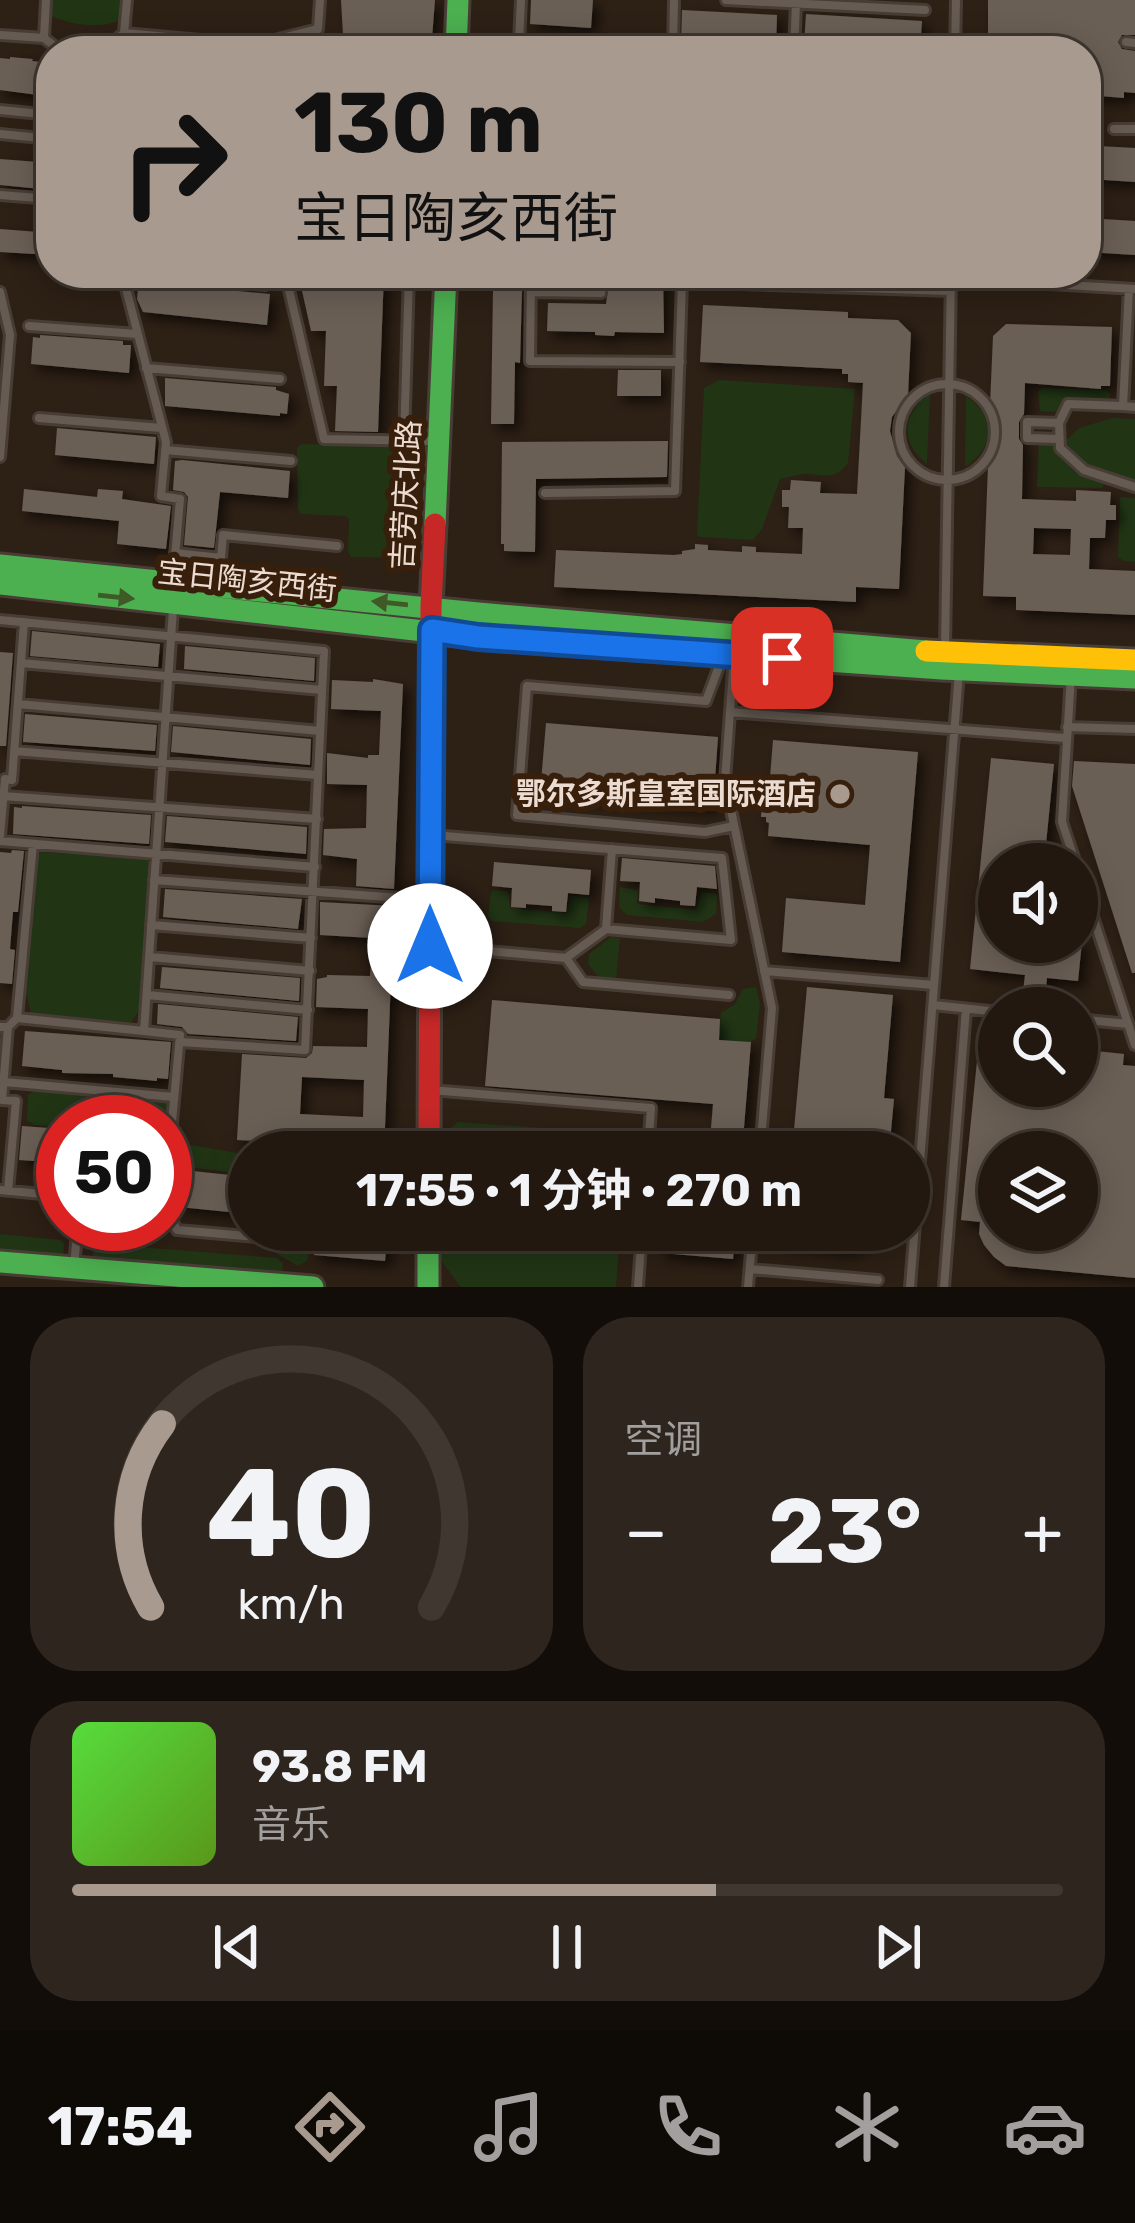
<!DOCTYPE html>
<html lang="zh">
<meta charset="utf-8">
<style>
:root{--surface:#221810;--page:#2e251e;--text:#f1f3f6;--muted:#a2a09f;--line:#3f3730;--accent:#a99a8f}
body{margin:0;font-family:Rubik,"Noto Sans SC",sans-serif;background:var(--page);color:var(--text);height:100vh;display:flex;flex-direction:column;font-size:45px;white-space:nowrap}
*{box-sizing:border-box;margin:0}
p{font-size:39px;color:var(--muted)}
.icon{flex:none;width:66px;height:66px;fill:none;stroke:currentColor;stroke-width:2;stroke-linecap:round;stroke-linejoin:round}
.map{position:relative;height:1287px;overflow:hidden}
.drawer{display:flex;flex-direction:column;gap:30px;padding:30px;background:#130d09;flex:1}
.drawer>*{flex:none}
.hud{position:absolute;left:36px;top:36px;width:1065px;height:252px;border-radius:48px;box-shadow:0 6px 30px #0003,0 0 0 3px var(--line);background:#a99a8f;color:#111;overflow:hidden}
.buttons{position:absolute;left:978px;top:843px;display:grid;gap:24px}
.buttons a{display:grid;place-items:center;width:120px;height:120px;border-radius:50%;background:var(--surface);box-shadow:0 6px 30px #0003,0 0 0 3px var(--line);font-size:60px}
.speed{position:absolute;left:36px;top:1095px;display:flex;gap:24px;font-size:60px;font-weight:700;text-align:center}
.speed>*{display:grid;place-content:center;width:156px;height:156px;border-radius:50%;background:var(--surface);box-shadow:0 6px 30px #0003,0 0 0 3px var(--line);line-height:1}
.speed .limit{border:18px solid #d22;background:#fff;color:#111}
.pin{position:absolute;display:grid;place-items:center;width:102px;height:102px;color:#fff;margin:-51px;border-radius:24px;box-shadow:0 6px 18px #0006}
.me{position:absolute;width:132px;margin:-66px;rotate:0deg;stroke-linejoin:round;filter:drop-shadow(0 0 9px #0008)}
.turn{display:flex;align-items:center;gap:42px;height:252px;padding:0 60px;font-size:54px}
.turn .icon{width:156px;height:156px;stroke-width:2.5}
.turn b{display:block;font-size:84px;line-height:102px}
.big{font-size:90px;font-weight:700;line-height:1.1}
.drawer .card{flex:1;display:flex;flex-direction:column;justify-content:center;gap:18px;min-width:0;padding:0 42px;border-radius:48px;background:var(--page)}
.drawer .dial{align-items:center;gap:0}
.dial svg{height:312px;overflow:visible;fill:none;stroke:var(--line);stroke-width:7;stroke-linecap:round;text-anchor:middle}
.dial text{fill:var(--text);stroke:none}
.song{display:flex;align-items:center;gap:36px}
.cover{width:144px;height:144px;border-radius:18px;background:linear-gradient(135deg,hsl(110 70% 55%),hsl(90 70% 35%))}
.played{height:12px;border-radius:6px;background:linear-gradient(90deg,var(--accent) 65%,var(--line) 65%)}
.keys{display:flex;justify-content:space-around;direction:ltr}
.heat{display:flex;justify-content:space-between;align-items:center;font-size:66px;direction:ltr}
.drawer .tiles{flex:1;display:grid;gap:30px;grid-template-columns:1fr 1fr}
.card:last-child{grid-column:span 2}
.trip{position:absolute;left:228px;top:1131px;width:702px;height:120px;border-radius:60px;background:var(--surface);box-shadow:0 6px 30px #0003,0 0 0 3px var(--line);font-weight:700;line-height:120px;text-align:center}
.dock{display:flex;height:192px;justify-content:space-around;align-items:center;background:#0e0a06;color:var(--muted)}
.dock .icon{width:84px;height:84px}
.dock .active{color:var(--accent)}
.dock b{font-size:54px;color:var(--text)}
.map>svg:first-child{display:block}
.green{fill:#213515}
.building{fill:#6b5f55;fill-rule:evenodd;filter:url(#shadow)}
.lines{fill:none;stroke-linecap:round;stroke-linejoin:round}
.lane-casing{stroke:#483d35;stroke-width:14}
.fast-casing{stroke:#483d35;stroke-width:27}
.slow-casing{stroke:#483d35;stroke-width:27}
.jam-casing{stroke:#483d35;stroke-width:27}
.lane{stroke:#655b52;stroke-width:8}
.fast{stroke:#4caf50;stroke-width:21}
.slow{stroke:#ffc107;stroke-width:21}
.jam{stroke:#c62828;stroke-width:21}
.oneway{fill:#3f5927}
.route-casing{stroke:#114b97;stroke-width:30}
.route{stroke:#1a73e8;stroke-width:21}
.poi-dot{fill:#a99a8f;stroke:#371f0b;stroke-width:4.5}
.labels{text-anchor:middle;stroke-width:12;stroke-linejoin:round;paint-order:stroke}
.street-label{font-size:30px;fill:#ecdbd0;stroke:#371f0b}
.poi-label{font-size:30px;font-weight:bold;fill:#ecdbd0;stroke:#371f0b;text-anchor:end}
</style>
<div class="map">
<svg width="1135" height="1287" viewBox="0 0 1135 1287">
<defs>
<filter id="shadow"><feDropShadow dx="6" dy="6" stdDeviation="6" flood-color="#0009"/></filter>
</defs>
<rect width="100%" height="100%" fill="#2d2015"/>
<path class="green" d="M49 0H124L122 19C102 30 67 25 48 14Z
M719 380 855 389 848 463C837 478 828 476 811 474 802 473 790 477 780 479L762 529 753 540 699 537 697 534 704 388Z
M1042 388 1107 390 1110 393 1109 403 1066 401 1061 412 1040 411 1038 391Z
M930 394 927 464C901 444 900 412 930 394Z
M966 396C996 416 996 447 965 467Z
M1112 418 1135 419V481L1085 463 1065 442 1079 428Z
M1039 442 1055 443V452L1076 473 1100 480 1104 485 1102 488 1037 487Z
M301 444 415 447 421 452 416 553 407 558 351 557 348 552 349 519 346 516 301 514 298 509 297 448Z
M1120 497 1135 498V562L1124 561 1118 557Z
M42 852 145 858 152 863 139 1011 129 1025 32 1016 23 982 34 857Z
M620 887 638 890 637 904 696 910 701 892 715 893 717 896 716 914 703 922 627 915 619 907Z
M494 890 508 891 510 908 566 913 571 896 586 897 589 900 586 924 580 928 492 921 488 916 491 893Z
M611 937 620 938 616 980 600 979 588 964 589 954Z
M756 987 760 1004 756 1038 751 1042 719 1040 721 1013 735 1004 743 989Z
M36 1090 166 1101 169 1104 166 1128 165 1122H63V1127L35 1125 27 1121 28 1095Z
M458 1122 628 1134 626 1152H445L447 1131Z
M191 1145 249 1155V1171L238 1173 179 1166 182 1150Z
M281 1230H314L307 1261 298 1266 274 1252 272 1243Z
M441 1230H620L616 1287H461L439 1258Z
M0 1234 60 1240 64 1244 63 1257 0 1255Z
M100 1244 277 1258 283 1263 282 1274 92 1262 93 1251Z"/>
<path class="building" d="M341 0H435L431 51H344Z
M531 0H593L591 28 530 24Z
M988 0H1135V35H1122L1118 42 1122 49 1135 51V93L1124 92V98L1087 95 1090 51H988Z
M682 10 777 15 776 49 735 51 690 48V45L681 44Z
M806 14 922 21 920 51 812 48V45H804Z
M10 57 33 59 32 61 42 62V67L51 68V103L38 102V95L0 90V58L10 59Z
M1098 146 1135 148V182L1089 179 1091 148Z
M0 159 51 163V190L0 185Z
M1086 218 1135 221V255L1086 252Z
M0 229 51 233V255L0 252Z
M298 273H384L378 432 335 431 337 386H324L326 331H311Z
M610 273H663L664 333 615 332 614 336 595 335V332L547 331 548 303 606 304Z
M144 282 270 294 267 325 143 312 137 299 138 289H143Z
M493 289 522 290 520 363 515 362 514 424H491Z
M703 305 848 312V318L898 320 911 333 908 395 892 417 890 431 897 456 905 467 899 589 856 587V602L554 587 556 550 674 555 682 554V551L695 549V544L708 545V550L742 552V546L756 547V552L802 554 803 528H788L789 507H782V490H790L791 480 821 482 820 493 857 494 863 383 848 382V374H842V369L700 362Z
M1006 324 1112 327 1110 386H1101V389L1025 383 1024 414 1019 422V439L1023 445 1022 499 1076 501V490L1111 492 1110 505H1116V520H1106L1105 538H1090L1089 569 1135 571V615L1016 610V597L983 596 988 466 997 452 1000 435 997 419 990 405 993 336ZM1034 528 1071 529 1070 555 1033 554Z
M40 335 123 341V345H131L129 373 31 364 33 337 40 338Z
M618 370H661V396H617Z
M165 378 276 387V390L289 394 287 414 280 413V416L165 406Z
M57 428 156 437 154 464 55 455Z
M668 441 667 477 536 479 535 552 504 551V544H501L502 442Z
M182 460 290 471 288 498 220 492 214 548 184 545 188 497 184 492 173 490 175 461Z
M24 489 97 497 98 489 123 491 122 499 171 506 166 549 117 544 119 521 22 511Z
M32 631 160 644 158 667 30 656Z
M185 646 315 658 314 681 184 669Z
M0 652 13 653 6 746H0Z
M373 679 403 684 394 889 356 886 357 859 323 855 324 829 366 828 367 785 327 784V753L368 758V755H379L381 711 331 709 332 680 373 682Z
M25 714 157 725 155 751 23 742Z
M546 723 718 737 713 808 540 794Z
M173 726 311 739 310 765 171 752Z
M773 740 918 752 900 962 782 952 786 898 865 905 870 845 768 836 769 823 766 822V817H761L762 802 768 803Z
M991 758 1054 764 1044 864H999V942H1082L1078 981 1047 978 1044 1008H1021L1025 975 970 969Z
M1074 761 1135 764V973H1132L1072 786Z
M22 806 151 815 149 844 13 834 14 807 22 808Z
M167 816 307 827 306 854 165 842Z
M12 850 24 851 18 912H13L10 949 15 950 12 984 0 983V852L11 853Z
M622 858 715 866 717 889 697 887 695 906 680 905V901L655 898V903L639 901 640 882 620 881Z
M494 862 591 870 589 895 568 893 566 912 552 911V906L526 904V908L511 907 512 888 492 886Z
M165 889 302 899 298 929 163 917Z
M320 902 394 906 384 1152 312 1149V1144L237 1140 242 1054 306 1058 312 1053 313 1046 367 1047 368 1009 316 1007 317 979 327 977V975L370 976 372 938 320 935ZM302 1077 364 1080 363 1117 300 1114Z
M162 967 300 978 299 1001 160 988Z
M807 987 893 995 884 1098 894 1099 889 1152H792Z
M492 1000 720 1019 719 1040 751 1042 742 1152H709L713 1104 485 1086Z
M158 1004 298 1017 296 1041 188 1034 182 1027 157 1024Z
M25 1031 171 1042 168 1079 157 1078V1081L113 1077V1074L62 1073V1070L22 1066Z
M979 1041 999 1043V1086H1077V1049L1124 1054 1123 1065 1135 1066V1278L1006 1266 994 1257 984 1245 979 1234 980 1222 961 1220ZM999 1152H1077V1230H999Z
M22 1126 63 1129V1163L19 1160Z
M183 1170 249 1177V1214L179 1207Z
M316 1230 358 1233 359 1230H388L385 1261 314 1255Z
M663 1230H736L733 1259 661 1253Z
M785 1230H880L866 1242 848 1250 784 1244Z"/>
<g class="lines">
<defs>
<path id="lane" d="M127 0 124 33 255 45
M726 0 925 10
M0 35 44 38 58 49 101 51
M44 38 46 0
M519 42 521 0
M1126 42 1135 43
M458 46 519 42 673 48 674 0
M102 51 124 33
M254 51 255 45 318 29 320 0
M794 51 796 4
M955 51 956 0
M0 110 51 115
M1114 129H1135
M0 134 51 139
M0 195 51 199
M122 273 166 442 161 496 180 499 173 580
M141 273 265 285
M285 273 324 439 433 441
M933 273 950 290
M447 277 531 278 530 361 680 362
M951 278 1135 289
M0 292 10 335 0 457
M531 292 601 293 602 273
M29 326 137 334
M146 368 280 379
M899 432a48 48 0 1 1 96 0a48 48 0 1 1-96 0Z
M1123 406 1135 407
M39 418 162 428
M1059 423 1060 448 1084 470 1135 487
M1059 439 1027 438V422L1059 423 1068 404 1123 406 1129 289
M404 441 409 273
M165 450 291 461
M545 493 675 491 682 282 951 291
M175 553 221 558 223 535 337 546
M0 620 324 651 305 1050 180 1042
M945 649 951 273
M723 656 706 701 527 686 517 815 705 832 734 826
M734 656 725 781 772 1008 760 1152
M21 663 322 690
M1071 676 1062 822 1076 864
M18 704 320 731
M730 712 1065 738
M1067 727 1135 729
M14 751 318 775
M3 796 317 819
M432 835 722 858 731 940 606 929 612 849
M0 836 5 779 12 780 24 622
M0 841 315 867
M1077 868 1135 1045
M154 880 428 900
M151 925 311 938
M432 946 566 958 606 929
M150 957 310 971
M566 958 583 982 729 995
M764 971 934 985
M147 995 308 1010
M933 1005 999 1012
M17 1018 144 1031
M1077 1019 1128 1024
M0 1027H8L2 1100 16 1101 8 1191
M8 1027 17 1018 33 844
M4 1082 174 1097
M431 1090 651 1108 648 1152
M0 1190 63 1196
M165 1198 180 1035 144 1031 173 609
M165 1206 177 1230 269 1238
M74 1266 78 1224
M750 1269 878 1280
M638 1287 642 1230
M748 1287 753 1230
M910 1287 959 672
M944 1287 966 1009"/>
<path id="fast" d="M456 51 458 0
M435 524 446 273
M0 565 478 613 926 651
M0 584 478 637 942 669 1135 678
M428 1230V1287
M0 1262 313 1287"/>
<path id="slow" d="M926 651 1135 660"/>
<path id="jam" d="M429 1152 431 606 435 524"/>
</defs>
<use href="#lane" class="lane-casing"/>
<use href="#fast" class="fast-casing"/>
<use href="#slow" class="slow-casing"/>
<use href="#jam" class="jam-casing"/>
<use href="#lane" class="lane"/>
<use href="#fast" class="fast"/>
<use href="#slow" class="slow"/>
<use href="#jam" class="jam"/>
</g>
<defs><path id="oneway-solid" d="M-6-.8H1V-3.2L6.5 0L1 3.2V.8H-6Z" transform="scale(3)"/></defs>
<g class="oneway">
<use href="#oneway-solid" transform="translate(116 597) rotate(6)"/>
<use href="#oneway-solid" transform="translate(390 603) rotate(-174)"/>
</g>
<g class="lines">
<defs>
<path id="route" d="M430 946 432 630 478 637 782 658"/>
</defs>
<use href="#route" class="route-casing"/>
<use href="#route" class="route"/>
</g>
<circle class="poi-dot" cx="840" cy="794" r="12"/>
<g class="labels">
<g class="street-label">
<text transform="translate(406 495) rotate(-87)" y="10">吉劳庆北路</text>
<text transform="translate(247 581) rotate(6)" y="10">宝日陶亥西街</text>
</g>
<g class="poi-label">
<text x="816" y="804">鄂尔多斯皇室国际酒店</text>
</g>
</g>
</svg>
<div class="buttons">
<a><svg class="icon" aria-label="sound" viewBox="0 0 24 24"><path d="M4 9h4l5-4v14l-5-4H4zM17 9q2 3 0 6"/></svg></a>
<a><svg class="icon" aria-label="search" viewBox="0 0 24 24"><circle cx="10" cy="10" r="6"/><path d="M15 15l6 6"/></svg></a>
<a><svg class="icon" aria-label="layers" viewBox="0 0 24 24"><path d="M12 4l9 5-9 5-9-5zM3 14l9 5 9-5"/></svg></a>
</div>
<div class="speed"><div class="limit">50</div></div>
<div class="pin" style="left:782px;top:658px;background:#d93025"><svg class="icon" aria-label="arrive" viewBox="0 0 24 24"><path d="M6 21V4h12l-3 4 3 4H6"/></svg></div>
<svg class="me" style="left:430px;top:946px" viewBox="-20 -20 40 40"><circle r="19" fill="#fff"/><path d="M0-13L10 11 0 6-10 11z" fill="#1a73e8"/></svg>
<div class="trip">17:55 · 1 分钟 · 270 m</div>
<div class="hud">
<div class="turn"><svg class="icon" aria-label="right" viewBox="0 0 24 24"><path d="M7 20v-9h11M14 6l5 5-5 5"/></svg><div><b>130 m</b>宝日陶亥西街</div></div>
</div>
</div>
<section class="drawer">
<div class="tiles">
<div class="card dial"><svg viewBox="0 0 100 80">
<path d="M14 69A42 42 0 1 1 86 69"/>
<path d="M14 69A42 42 0 0 1 17 22" stroke="#a99a8f"/>
<text x="50" y="56" font-size="32" font-weight="700">40</text>
<text x="50" y="72" font-size="11">km/h</text>
</svg></div>
<div class="card"><p>空调</p>
<div class="heat"><a>−</a><b class="big">23°</b><a>+</a></div>
</div>
<div class="card">
<div class="song"><i class="cover"></i><div><b>93.8 FM</b><p>音乐</p></div></div>
<div class="played"></div>
<div class="keys"><svg class="icon" aria-label="previous" viewBox="0 0 24 24"><path d="M18 5L8 12l10 7zM5 5v14"/></svg><svg class="icon" aria-label="pause" viewBox="0 0 24 24"><path d="M8 5v14M16 5v14"/></svg><svg class="icon" aria-label="next" viewBox="0 0 24 24"><path d="M6 5l10 7-10 7zM19 5v14"/></svg></div>
</div>
</div>
</section>
<nav class="dock">
<b>17:54</b>
<svg class="icon active" aria-label="directions" viewBox="0 0 24 24"><path d="M12 3l9 9-9 9-9-9zM9 14v-3h6M13 9l2 2-2 2"/></svg>
<svg class="icon" aria-label="music" viewBox="0 0 24 24"><path d="M9 18V5l10-2v13"/><circle cx="6" cy="18" r="3"/><circle cx="16" cy="16" r="3"/></svg>
<svg class="icon" aria-label="phone" viewBox="0 0 24 24"><path d="M5 4h4l2 5-3 2q2 4 5 5l2-3 5 2v4C11 20 4 13 5 4z"/></svg>
<svg class="icon" aria-label="climate" viewBox="0 0 24 24"><path d="M12 3v18M4 7l16 10M4 17L20 7"/></svg>
<svg class="icon" aria-label="car" viewBox="0 0 24 24"><path d="M5 17H2v-5l4-1 3-4h7l3 4 3 1v5h-3M9 17h6M6 11h13"/><circle cx="7" cy="17" r="2"/><circle cx="17" cy="17" r="2"/></svg>
</nav>
